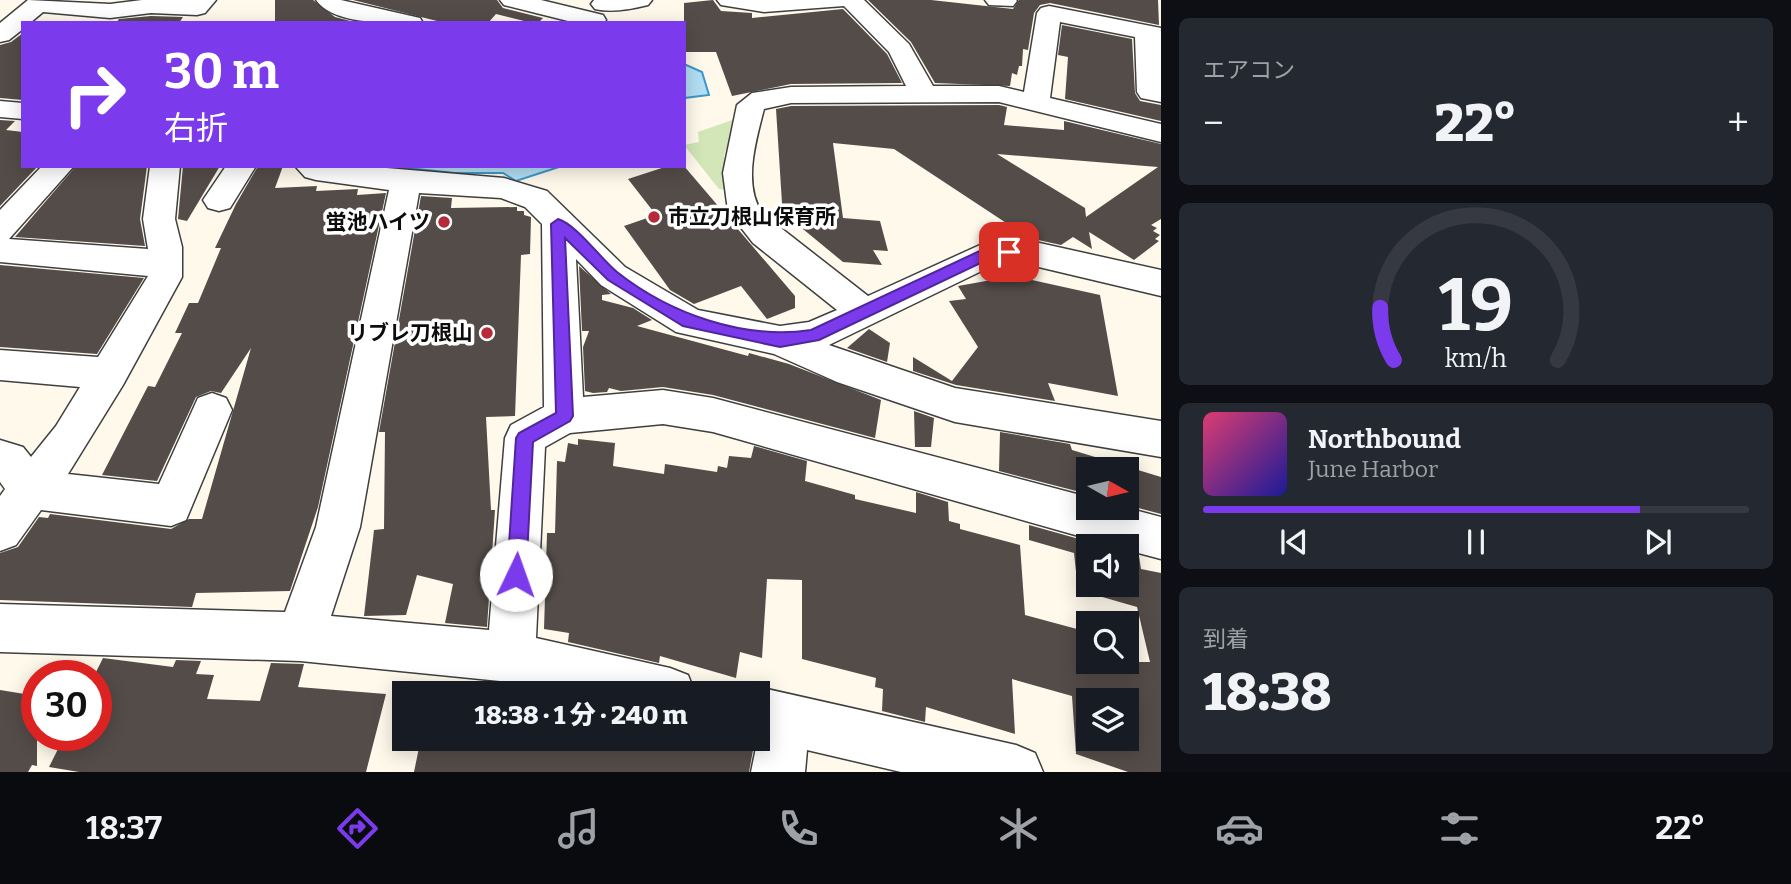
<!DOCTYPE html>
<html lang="ja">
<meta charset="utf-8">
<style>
:root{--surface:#171b24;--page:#242831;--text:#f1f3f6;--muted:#9ea1a6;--line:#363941;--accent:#7c3aed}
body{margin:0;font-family:Bitter,"Noto Sans JP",serif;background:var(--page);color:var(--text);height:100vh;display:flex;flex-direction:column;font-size:26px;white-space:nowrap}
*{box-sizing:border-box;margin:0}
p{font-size:23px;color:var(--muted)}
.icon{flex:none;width:38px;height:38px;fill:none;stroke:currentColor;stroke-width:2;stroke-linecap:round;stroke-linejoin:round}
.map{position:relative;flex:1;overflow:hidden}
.sheet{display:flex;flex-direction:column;gap:18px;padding:18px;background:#0d0f14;width:630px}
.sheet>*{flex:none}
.guide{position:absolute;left:21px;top:21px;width:665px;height:147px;border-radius:0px;box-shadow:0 4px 18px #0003;background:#7c3aed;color:#fff;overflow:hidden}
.needle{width:46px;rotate:98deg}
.tools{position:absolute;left:1076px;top:457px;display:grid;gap:14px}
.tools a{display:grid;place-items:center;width:63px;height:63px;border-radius:0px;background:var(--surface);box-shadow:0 4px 18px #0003;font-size:35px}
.speed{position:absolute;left:21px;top:660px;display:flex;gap:14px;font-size:35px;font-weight:700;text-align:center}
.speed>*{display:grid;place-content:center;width:91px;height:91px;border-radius:50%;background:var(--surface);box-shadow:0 4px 18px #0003;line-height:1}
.speed .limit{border:10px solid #d22;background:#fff;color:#111}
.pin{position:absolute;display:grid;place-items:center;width:60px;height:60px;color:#fff;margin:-30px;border-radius:14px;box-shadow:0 4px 10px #0006}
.me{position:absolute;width:77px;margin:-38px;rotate:3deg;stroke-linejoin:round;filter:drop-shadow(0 0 5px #0008)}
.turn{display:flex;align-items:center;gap:24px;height:147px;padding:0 28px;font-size:32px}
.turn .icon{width:91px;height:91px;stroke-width:2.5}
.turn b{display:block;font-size:49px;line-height:60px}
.big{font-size:52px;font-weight:800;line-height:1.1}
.sheet .tile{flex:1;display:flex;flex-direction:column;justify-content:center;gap:10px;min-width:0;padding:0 24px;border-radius:10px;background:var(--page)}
.sheet .dial{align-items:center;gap:0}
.dial svg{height:182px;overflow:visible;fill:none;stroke:var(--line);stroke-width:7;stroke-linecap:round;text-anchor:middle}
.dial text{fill:var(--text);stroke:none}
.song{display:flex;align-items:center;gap:21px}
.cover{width:84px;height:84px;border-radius:10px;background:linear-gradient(135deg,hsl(340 70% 55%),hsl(240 70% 35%))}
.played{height:7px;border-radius:4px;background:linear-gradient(90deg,var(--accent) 80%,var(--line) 80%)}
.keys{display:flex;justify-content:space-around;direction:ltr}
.heat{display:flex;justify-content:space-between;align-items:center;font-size:38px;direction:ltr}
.trip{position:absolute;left:392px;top:681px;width:378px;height:70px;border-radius:0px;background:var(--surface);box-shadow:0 4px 18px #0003;font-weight:800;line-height:70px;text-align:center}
.dock{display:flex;height:112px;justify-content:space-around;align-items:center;background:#090b0e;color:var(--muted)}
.dock .icon{width:49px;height:49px}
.dock .on{color:var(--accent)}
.dock b{font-size:32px;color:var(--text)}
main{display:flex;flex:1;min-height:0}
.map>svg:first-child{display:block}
.green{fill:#d2e6b7}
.water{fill:#b3def3;stroke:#3d97c7;stroke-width:2}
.building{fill:#544c49;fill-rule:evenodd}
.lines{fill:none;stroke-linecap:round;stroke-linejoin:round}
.minor-casing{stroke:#3f3f3f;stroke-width:3}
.minor{fill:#fff;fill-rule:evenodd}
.route{fill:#7c3aed;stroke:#51269a;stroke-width:2}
.poi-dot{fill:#b52b39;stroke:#fff;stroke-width:2.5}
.labels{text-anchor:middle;stroke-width:7;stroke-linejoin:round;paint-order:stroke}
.poi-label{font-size:21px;font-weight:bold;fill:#0c0c0c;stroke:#fff;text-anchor:end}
</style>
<main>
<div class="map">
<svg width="1161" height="772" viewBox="0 0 1161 772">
<rect width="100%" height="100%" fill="#fef9eb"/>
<path class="green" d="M738 118 724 155 729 190 719 189 684 145 699 142 698 132Z"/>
<path class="water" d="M684 64 702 72 709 95 684 98Z
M388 166H562L516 181 503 173H455Z"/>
<path class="building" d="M275 0H313L335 17 358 23H275Z
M353 0H497L503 8 543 18 538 23H532L496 14 488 23H445Z
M713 0 721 11 752 13V18L843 9 887 54 902 83 791 84 732 96 716 52H684V3Z
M868 0H931L1013 9 1019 0H1158L1159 25 1050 3 1040 5 1034 13 1028 50 1023 49 1022 66H1019L1017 75 1012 73 1010 86 935 83 911 42Z
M151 16 183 17 179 23H116L119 19Z
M1062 25 1132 39 1135 93 1140 101 1161 105V121L1065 99 1068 57 1058 55Z
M23 33V100L0 98V45L11 42Z
M999 105 1007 107 1004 125 1064 130V121L1161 144V219L1151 225 1157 228 1153 231 1160 235 1155 239 1159 241 1134 260 1089 232 1092 249 1073 237 1061 245 1029 238 894 149 833 143 843 218 880 221 888 251 873 250 882 265 843 262 792 220 783 219 776 109 791 106ZM997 154 1158 167 1086 217 1085 208Z
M0 120 15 121 6 130 23 132V166H38L0 206Z
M76 166H147L140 219 145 246 15 237Z
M183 166H220L187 221 178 219Z
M258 166H283L275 188 317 186 316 191 358 189 357 195 386 193 318 507 290 591 196 593 192 607 0 600V553L18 547 39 517 48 518 50 514 171 529 189 519H202L251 348 221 393 211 391 196 397 157 481 102 475 148 386 155 387 182 333H175L189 303H198L221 248H215L236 204Z
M668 166H684L795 296V308L767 319 741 286 694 304 670 290 624 226 656 215 628 179Z
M421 196 452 198 451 208 517 207V211H524V215L531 217 530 254 521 255 515 416 486 417 491 510H495L487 627 445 623 453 584 417 575 406 615 364 616 374 530 384 529 385 432H379Z
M0 265 144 278 97 354 0 347Z
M579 266 611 294 602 295V300L633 308 652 320 637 326 748 356 749 353 789 364 881 400 875 438 713 395 663 387 621 391 609 388 607 392 593 393 585 391 583 347 589 331H582Z
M1014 276 1100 295 1118 396 1048 383 1055 401 956 385 913 371V357L952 381 978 347 949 301 966 299 958 286Z
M869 329 890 343 887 362 847 348Z
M914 411 934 418 931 447H915Z
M1000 432 1070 444 1072 450 1161 477V514L1127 505V469H1088V494L999 471Z
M578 439 615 443 613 466 664 474 665 464 717 472 718 466 727 468 729 456 751 458 754 446 807 461 805 481 855 495V499L916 513V492L948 502 949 521 960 524V529L1020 545 1025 615 1088 632V662H1150L1137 607 1078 590 1074 553 1029 540V525L1104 546H1088V584H1127V553L1139 556 1141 569 1161 573V772H1128L1076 754 1072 696 1012 679 1015 734 926 707 925 722 882 711 883 689 875 687 876 678 802 659V580L767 579 762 658 740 652 736 678 660 656 659 663 568 642 569 633 544 629 547 533H555L557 461 565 462 568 443 578 445ZM1088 700H1127V738H1088Z
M103 658 173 667 176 660 201 661 196 674 214 675 207 699 260 701 271 663 304 664 298 687 386 694 366 772H79L49 767 65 735H96V672Z
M0 690 37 696V766L32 765 28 772H0Z
M421 738H495V745L512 746 514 738H726L754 745 749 772H414Z"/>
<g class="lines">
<defs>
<path id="minor" d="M28 0 110 4 142 0H216L205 13 197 15 151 13 110 18 43 12 30 23H23V29L9 40 0 42V23Z
M316 0H341L420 18 423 23C393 23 334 26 316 0Z
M500 0H541L603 15 606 20 604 23H576L504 5Z
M594 0H652L648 5C632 9 611 13 595 9L591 4Z
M717 0H864L909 44 933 86H999L1024 92 1037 13 1041 8 1049 6 1161 28V102L1141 98 1137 92 1135 37 1060 22 1050 98 1161 124V142L999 102 791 103 764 109C756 140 742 186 763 214L868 296 991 240H1026L1161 270V296L1026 264H996L829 345 955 388 1161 421V457L955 422 837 382 774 354 676 332 601 285 576 259 583 397 663 390 713 398 1088 497V508H1127L1161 517V559L1127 550V546H1114L713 432 663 424 570 433 545 447 536 638 670 668 688 675 695 693H561L511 682 300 661 0 652V604L285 612 316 527 389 190 316 180 305 177 295 166H363L504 178 547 191 625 267 698 310 780 326 809 322 837 310 753 243 728 211 723 173 737 105 752 93 791 87 906 86 889 52 844 6 764 12 721 5ZM419 193 501 198 525 207 542 224 544 407 511 425 505 438 489 630 331 616 360 527Z
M985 0H1016L1017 1 1013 6 989 5Z
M0 101 23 103V119L0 117Z
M42 166H74L9 239 148 249 143 219 150 166H180L175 219 182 247V277L123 385 68 474 159 484 198 398 212 393 226 398 232 410 186 520 171 526 41 510 16 545 0 551V496L5 489 0 482V440L23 447 31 457 56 426 80 387 0 380V350L98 357 148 276 0 262V210Z
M226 166H256L230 208 219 211 208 208 203 200Z
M758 687 1016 745 1035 753 1043 772H901L807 750 805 772H751L758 738V693H744Z"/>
</defs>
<use href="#minor" class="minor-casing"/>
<use href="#minor" class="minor"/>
</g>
<path class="route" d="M558 219C577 225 600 258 617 272 670 314 744 340 811 330L986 248 1009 247 1016 252 1009 257H993L819 340 780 347 683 326 608 280 565 238 573 416 570 421 533 442 526 575 523 582 516 585 510 582 507 575 516 438 519 433 556 413 551 224Z"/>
<g class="poi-dot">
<circle cx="654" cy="217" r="7"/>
<circle cx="444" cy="222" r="7"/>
<circle cx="487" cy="333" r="7"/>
</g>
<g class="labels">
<g class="poi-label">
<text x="668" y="224" text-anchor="start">市立刀根山保育所</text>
<text x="430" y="229">蛍池ハイツ</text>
<text x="473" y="340">リブレ刀根山</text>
</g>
</g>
</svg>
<div class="tools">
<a><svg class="needle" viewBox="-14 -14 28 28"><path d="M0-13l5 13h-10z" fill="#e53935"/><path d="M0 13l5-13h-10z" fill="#9ea1a6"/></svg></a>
<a><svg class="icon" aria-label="sound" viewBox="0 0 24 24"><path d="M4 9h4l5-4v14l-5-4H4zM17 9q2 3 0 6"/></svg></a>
<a><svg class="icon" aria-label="search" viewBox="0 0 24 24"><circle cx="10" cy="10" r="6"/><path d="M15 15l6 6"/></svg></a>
<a><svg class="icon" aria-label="layers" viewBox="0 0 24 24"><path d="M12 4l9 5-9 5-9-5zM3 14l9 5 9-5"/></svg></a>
</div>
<div class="speed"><div class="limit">30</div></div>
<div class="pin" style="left:1009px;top:252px;background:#d93025"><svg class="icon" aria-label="arrive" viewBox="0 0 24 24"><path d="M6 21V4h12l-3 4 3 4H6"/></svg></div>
<svg class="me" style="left:516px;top:575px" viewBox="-20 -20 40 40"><circle r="19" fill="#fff"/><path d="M0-13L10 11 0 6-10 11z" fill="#7c3aed"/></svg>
<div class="trip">18:38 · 1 分 · 240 m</div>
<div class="guide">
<div class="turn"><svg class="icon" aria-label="right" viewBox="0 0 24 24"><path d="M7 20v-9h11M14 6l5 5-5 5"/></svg><div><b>30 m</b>右折</div></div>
</div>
</div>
<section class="sheet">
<div class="tile"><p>エアコン</p>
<div class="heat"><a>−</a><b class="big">22°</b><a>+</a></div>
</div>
<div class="tile dial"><svg viewBox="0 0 100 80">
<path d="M14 69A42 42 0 1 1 86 69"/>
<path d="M14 69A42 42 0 0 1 8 46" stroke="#7c3aed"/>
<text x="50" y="56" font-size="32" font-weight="700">19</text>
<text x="50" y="72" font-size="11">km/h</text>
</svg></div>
<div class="tile">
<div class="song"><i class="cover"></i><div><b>Northbound</b><p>June Harbor</p></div></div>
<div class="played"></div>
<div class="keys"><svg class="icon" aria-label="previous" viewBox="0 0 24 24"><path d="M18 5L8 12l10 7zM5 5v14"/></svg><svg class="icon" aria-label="pause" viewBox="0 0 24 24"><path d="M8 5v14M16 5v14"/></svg><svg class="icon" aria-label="next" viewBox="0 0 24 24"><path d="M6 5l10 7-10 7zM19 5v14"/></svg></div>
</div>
<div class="tile"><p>到着</p><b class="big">18:38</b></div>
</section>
</main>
<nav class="dock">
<b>18:37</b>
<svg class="icon on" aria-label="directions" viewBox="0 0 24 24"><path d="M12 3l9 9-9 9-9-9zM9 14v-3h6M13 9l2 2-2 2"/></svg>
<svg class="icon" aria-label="music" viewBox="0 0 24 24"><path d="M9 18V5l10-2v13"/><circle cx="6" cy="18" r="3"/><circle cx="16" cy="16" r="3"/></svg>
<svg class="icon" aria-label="phone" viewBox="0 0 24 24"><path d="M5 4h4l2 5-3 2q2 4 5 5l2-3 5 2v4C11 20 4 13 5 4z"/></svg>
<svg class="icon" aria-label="climate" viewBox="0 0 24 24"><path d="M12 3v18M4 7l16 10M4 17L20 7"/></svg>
<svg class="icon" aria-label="car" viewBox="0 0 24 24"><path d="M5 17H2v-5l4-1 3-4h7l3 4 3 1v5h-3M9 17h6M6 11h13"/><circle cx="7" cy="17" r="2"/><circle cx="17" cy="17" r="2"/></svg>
<svg class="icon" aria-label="filters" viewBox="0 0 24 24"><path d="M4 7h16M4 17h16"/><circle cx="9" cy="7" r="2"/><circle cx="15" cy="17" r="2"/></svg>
<b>22°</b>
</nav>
